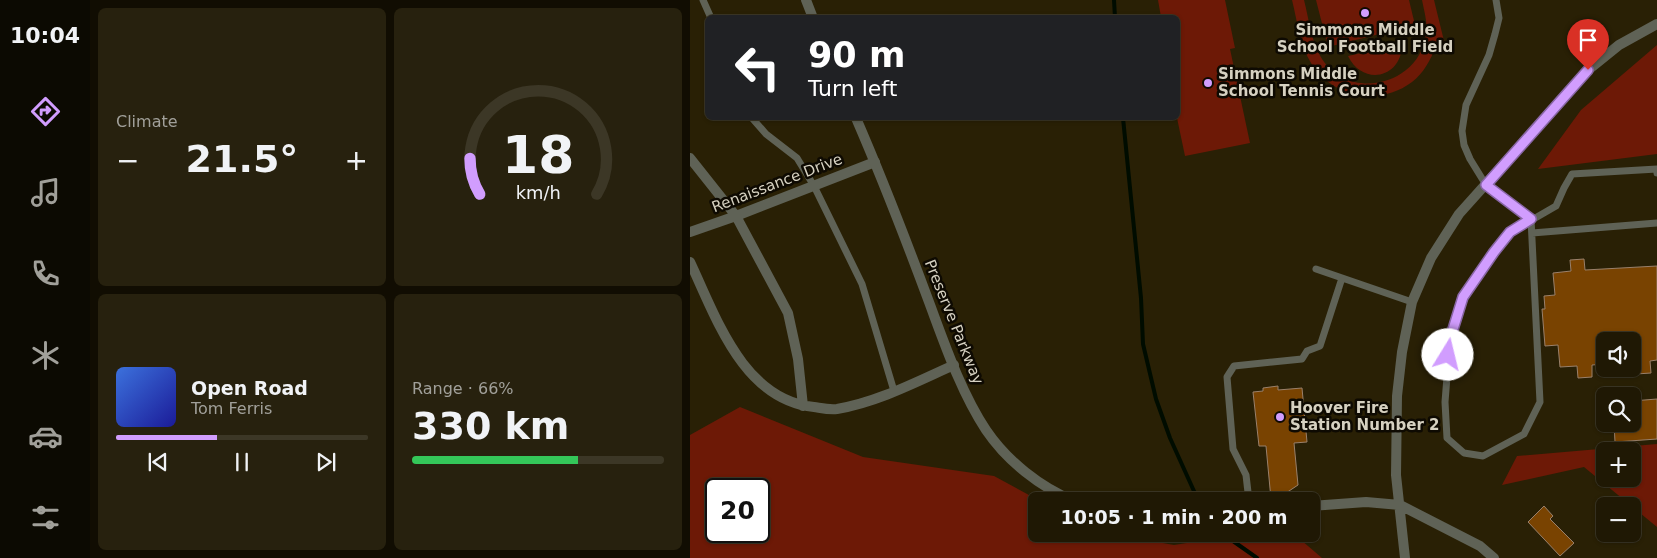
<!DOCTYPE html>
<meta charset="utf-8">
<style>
:root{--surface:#1f1804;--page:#27210e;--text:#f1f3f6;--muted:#a1a09a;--line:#3c3726;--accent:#d19dfe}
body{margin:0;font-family:"DejaVu Sans",sans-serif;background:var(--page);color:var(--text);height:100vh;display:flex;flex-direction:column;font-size:19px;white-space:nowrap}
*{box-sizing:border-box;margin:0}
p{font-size:16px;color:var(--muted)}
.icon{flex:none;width:28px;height:28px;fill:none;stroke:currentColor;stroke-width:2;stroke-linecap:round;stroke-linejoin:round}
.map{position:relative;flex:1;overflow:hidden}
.side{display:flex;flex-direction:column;gap:8px;padding:8px;background:#110d02;width:600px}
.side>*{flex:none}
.top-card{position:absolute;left:15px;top:15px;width:475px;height:105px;border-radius:8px;box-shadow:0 1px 4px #0004,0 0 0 1px var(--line);background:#202124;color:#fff;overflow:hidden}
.fabs{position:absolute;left:906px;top:332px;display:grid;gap:10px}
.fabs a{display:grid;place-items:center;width:45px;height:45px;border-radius:8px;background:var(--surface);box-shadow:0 1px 4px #0004,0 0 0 1px var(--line);font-size:25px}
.speed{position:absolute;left:15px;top:478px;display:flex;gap:10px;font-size:25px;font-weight:700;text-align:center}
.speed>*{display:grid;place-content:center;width:65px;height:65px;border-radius:50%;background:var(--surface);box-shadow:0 1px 4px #0004,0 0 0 1px var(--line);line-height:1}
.speed .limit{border:2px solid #111;border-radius:8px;background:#fff;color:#111}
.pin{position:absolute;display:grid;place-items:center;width:42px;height:42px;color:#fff;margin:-51px -21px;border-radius:50% 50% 50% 0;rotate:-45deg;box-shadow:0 0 5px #0007}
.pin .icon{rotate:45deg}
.me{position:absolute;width:55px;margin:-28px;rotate:9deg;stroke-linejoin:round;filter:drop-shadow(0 0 4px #0008)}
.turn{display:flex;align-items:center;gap:18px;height:105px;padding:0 20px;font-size:22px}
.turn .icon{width:65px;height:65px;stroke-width:2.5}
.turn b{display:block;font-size:35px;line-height:42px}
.big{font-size:38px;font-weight:700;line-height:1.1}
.side .widget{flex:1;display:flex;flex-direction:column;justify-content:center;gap:8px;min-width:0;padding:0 18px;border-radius:8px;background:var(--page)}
.side .dial{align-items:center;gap:0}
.dial svg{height:130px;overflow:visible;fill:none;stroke:var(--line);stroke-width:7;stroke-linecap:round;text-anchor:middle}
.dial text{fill:var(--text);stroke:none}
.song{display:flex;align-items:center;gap:15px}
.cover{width:60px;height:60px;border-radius:8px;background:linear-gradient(135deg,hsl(220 70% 55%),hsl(240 70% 35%))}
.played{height:5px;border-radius:2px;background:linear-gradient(90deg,var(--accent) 40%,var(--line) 40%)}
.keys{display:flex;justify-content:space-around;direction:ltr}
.heat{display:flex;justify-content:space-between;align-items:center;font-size:28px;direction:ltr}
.charge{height:8px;border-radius:4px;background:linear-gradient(90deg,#34c759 66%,var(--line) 0)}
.side .tiles{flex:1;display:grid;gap:8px;grid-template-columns:repeat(2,1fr)}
.trip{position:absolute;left:338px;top:492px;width:292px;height:50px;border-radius:8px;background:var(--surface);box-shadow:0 1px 4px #0004,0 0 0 1px var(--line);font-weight:700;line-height:50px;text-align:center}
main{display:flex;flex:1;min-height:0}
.tabs{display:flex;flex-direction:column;width:90px;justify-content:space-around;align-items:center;background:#0c0a02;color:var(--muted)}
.tabs .icon{width:35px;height:35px}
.tabs .current{color:var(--accent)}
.tabs b{font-size:22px;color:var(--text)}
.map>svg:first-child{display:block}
.green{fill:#6d1906;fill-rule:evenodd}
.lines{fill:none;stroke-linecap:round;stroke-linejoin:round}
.stream{stroke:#000c00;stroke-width:4}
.building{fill:#794301;stroke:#99806b}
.service{stroke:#5f6256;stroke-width:7}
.minor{stroke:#5f6256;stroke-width:10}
.tertiary{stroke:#5f6256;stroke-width:10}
.route-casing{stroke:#8866a5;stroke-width:12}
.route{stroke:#d19dfe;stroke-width:9}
.poi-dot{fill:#d19dfe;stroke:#0e0a02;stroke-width:2}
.labels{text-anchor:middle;stroke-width:5;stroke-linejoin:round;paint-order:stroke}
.poi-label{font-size:15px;font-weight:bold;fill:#d6d1c1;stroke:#0e0a02;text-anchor:start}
.street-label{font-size:15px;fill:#d6d1c1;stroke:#0e0a02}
</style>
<main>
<nav class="tabs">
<b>10:04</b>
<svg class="icon current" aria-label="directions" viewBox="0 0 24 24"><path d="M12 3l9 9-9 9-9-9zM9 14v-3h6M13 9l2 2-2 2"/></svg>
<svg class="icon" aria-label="music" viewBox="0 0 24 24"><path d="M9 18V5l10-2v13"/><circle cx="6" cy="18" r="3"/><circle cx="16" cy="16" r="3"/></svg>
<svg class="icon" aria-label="phone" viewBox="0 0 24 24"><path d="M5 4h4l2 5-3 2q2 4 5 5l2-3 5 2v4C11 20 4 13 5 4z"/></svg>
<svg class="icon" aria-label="climate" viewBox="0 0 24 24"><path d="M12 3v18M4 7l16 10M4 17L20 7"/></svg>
<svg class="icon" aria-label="car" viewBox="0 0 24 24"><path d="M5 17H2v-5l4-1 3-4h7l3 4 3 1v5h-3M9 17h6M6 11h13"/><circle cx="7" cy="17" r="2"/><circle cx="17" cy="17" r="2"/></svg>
<svg class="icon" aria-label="filters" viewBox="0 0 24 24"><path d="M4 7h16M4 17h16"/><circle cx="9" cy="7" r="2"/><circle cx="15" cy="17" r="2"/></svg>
</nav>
<section class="side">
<div class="tiles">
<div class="widget"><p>Climate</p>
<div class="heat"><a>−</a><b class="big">21.5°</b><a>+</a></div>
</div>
<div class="widget dial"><svg viewBox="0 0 100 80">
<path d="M14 69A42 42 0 1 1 86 69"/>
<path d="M14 69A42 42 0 0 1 8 47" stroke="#d19dfe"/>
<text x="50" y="56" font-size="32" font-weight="700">18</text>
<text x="50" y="72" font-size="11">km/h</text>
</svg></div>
<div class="widget">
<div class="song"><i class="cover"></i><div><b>Open Road</b><p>Tom Ferris</p></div></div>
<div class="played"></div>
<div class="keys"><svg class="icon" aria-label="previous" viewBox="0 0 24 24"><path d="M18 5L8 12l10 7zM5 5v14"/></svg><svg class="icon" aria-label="pause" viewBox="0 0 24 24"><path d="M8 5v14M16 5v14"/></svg><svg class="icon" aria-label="next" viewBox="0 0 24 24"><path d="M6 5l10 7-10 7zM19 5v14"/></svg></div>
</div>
<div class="widget"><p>Range · 66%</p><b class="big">330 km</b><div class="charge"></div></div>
</div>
</section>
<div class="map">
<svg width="967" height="558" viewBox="0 0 967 558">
<rect width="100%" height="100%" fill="#292005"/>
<path class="green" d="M468 0H535L545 48 540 49 560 143 495 156 487 118 488 18 471 17Z
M602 0H614C619 19 621 42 632 59 660 102 730 85 736 34 738 23 734 11 732 0H744L755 45 746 47C740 60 734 73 722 82 689 107 642 97 621 63 610 45 607 20 602 0Z
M626 0H719L725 25 638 47Z
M687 42 689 48 712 43C713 78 673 87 658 56L680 51 679 44Z
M967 45V154L848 169 891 110Z
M50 407 173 457 304 476 350 501H346V534H422L484 545 554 534H604L632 558H0V435ZM26 489H69V531H26Z
M967 444V527L894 467 812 485 827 456ZM942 451V479H915V451Z"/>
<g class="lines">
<path class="stream" d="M424 0 425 18
M433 118 451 298 453 344 466 399 480 438 508 500
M533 534 567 558"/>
</g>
<path class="building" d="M894 259 895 270 967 266V360L960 361 961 373 946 374V362H942V341H915V364L902 365V377L888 378 887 366 870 367 868 345 855 346 852 309H855L854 296 865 295 863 273 881 271 880 260Z
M588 386V390L612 388 617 442 604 443 608 485 590 497 581 499 576 446H569L563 392 573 391V388Z
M967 399V439L925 442 924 424H942V401Z
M854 506 863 516 860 519 884 543 870 556 838 522Z"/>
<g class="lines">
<path class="service" d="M13 0 21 18
M806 0 809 18 805 34 799 55 776 105 772 131 774 145 780 159 796 185 841 219
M62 118 76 134 107 158 124 186 172 284 204 391
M841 219 850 402 834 434 793 456 774 453 757 438 755 402 760 339 773 297 804 252 821 232 866 206 874 188 882 174 967 169V173
M842 233 967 223
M626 269 722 302
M559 501 556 475 543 449 537 377 544 366 612 359 617 351 630 346 652 278"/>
<path class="minor" d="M0 158 46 216 98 313 108 359 113 406
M0 232 46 216 185 162
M0 262C26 317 53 400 124 407 131 408 139 410 147 409 188 402 226 382 264 365"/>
<path class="tertiary" d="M116 0 123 18
M166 118C192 178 216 240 239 302 255 345 271 392 296 430 317 461 350 487 384 501
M621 506 676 502 710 505 790 546 804 558
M715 558 706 475 707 396 712 352 722 302 741 258 769 214 898 70 929 45 967 24"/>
</g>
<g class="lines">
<defs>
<path id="route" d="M758 355 760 339 773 297 804 252 820 232 841 219 796 185 898 70"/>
</defs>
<use href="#route" class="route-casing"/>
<use href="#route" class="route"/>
</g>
<g class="poi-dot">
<circle cx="675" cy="13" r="5"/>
<circle cx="518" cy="83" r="5"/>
<circle cx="590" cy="417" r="5"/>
</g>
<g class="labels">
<g class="poi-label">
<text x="675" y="35" text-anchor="middle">Simmons Middle<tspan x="675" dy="17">School Football Field</tspan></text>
<text x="528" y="79">Simmons Middle<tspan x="528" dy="17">School Tennis Court</tspan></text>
<text x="600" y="413">Hoover Fire<tspan x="600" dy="17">Station Number 2</tspan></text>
</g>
<g class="street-label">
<text transform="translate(87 183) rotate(-21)" y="5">Renaissance Drive</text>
<text transform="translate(264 322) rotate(68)" y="5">Preserve Parkway</text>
</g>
</g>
</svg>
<div class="fabs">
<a><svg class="icon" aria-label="sound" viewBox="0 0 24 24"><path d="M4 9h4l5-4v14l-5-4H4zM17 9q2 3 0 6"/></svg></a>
<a><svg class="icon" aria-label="search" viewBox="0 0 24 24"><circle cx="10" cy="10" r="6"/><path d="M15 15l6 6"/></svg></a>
<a>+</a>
<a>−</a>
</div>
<div class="speed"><div class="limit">20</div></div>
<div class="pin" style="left:898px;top:70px;background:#d93025"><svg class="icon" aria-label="arrive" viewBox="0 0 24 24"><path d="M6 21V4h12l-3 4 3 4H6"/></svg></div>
<svg class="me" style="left:758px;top:355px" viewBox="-20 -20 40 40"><circle r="19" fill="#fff"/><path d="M0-13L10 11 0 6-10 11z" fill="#d19dfe"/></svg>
<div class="trip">10:05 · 1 min · 200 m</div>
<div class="top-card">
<div class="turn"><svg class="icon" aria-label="left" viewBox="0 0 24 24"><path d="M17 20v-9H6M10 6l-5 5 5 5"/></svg><div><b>90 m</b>Turn left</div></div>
</div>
</div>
</main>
